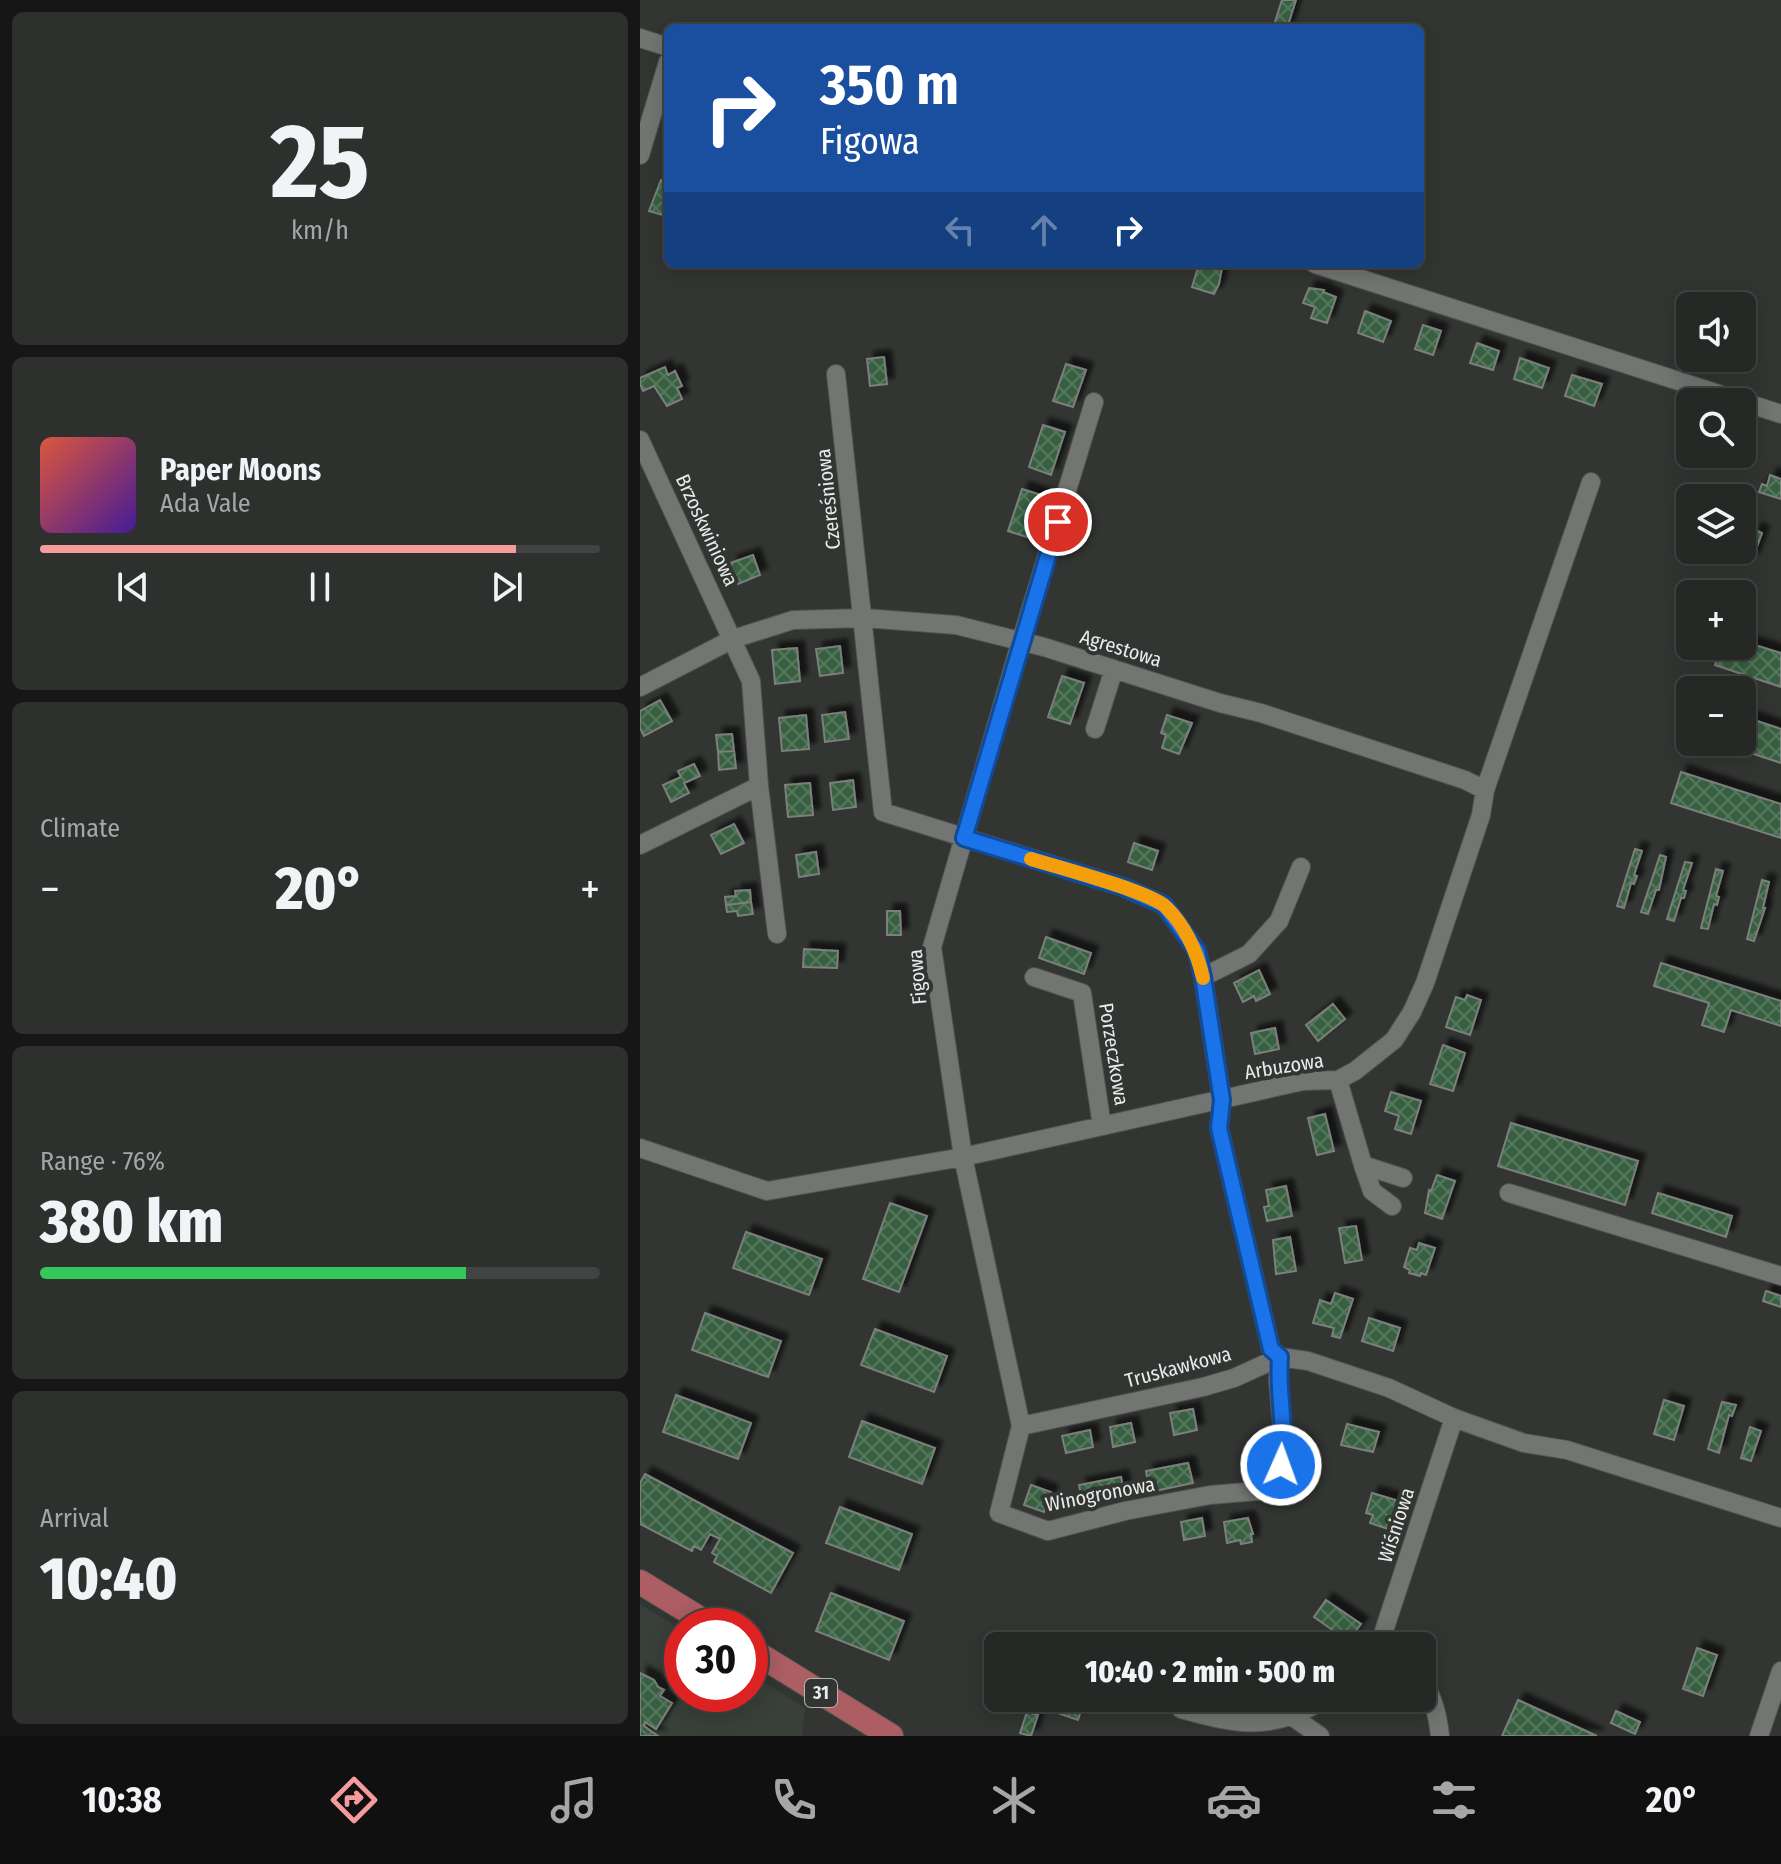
<!DOCTYPE html>
<meta charset="utf-8">
<style>
:root{--surface:#262826;--page:#2e302e;--text:#f1f3f6;--muted:#a4a6a7;--line:#424443;--accent:#f59b9b}
body{margin:0;font-family:"Fira Sans Condensed",sans-serif;background:var(--page);color:var(--text);height:100vh;display:flex;flex-direction:column;font-size:30px;white-space:nowrap}
*{box-sizing:border-box;margin:0}
p{font-size:26px;color:var(--muted)}
.icon{flex:none;width:44px;height:44px;fill:none;stroke:currentColor;stroke-width:2;stroke-linecap:round;stroke-linejoin:round}
.map{position:relative;flex:1;overflow:hidden}
.sheet{display:flex;flex-direction:column;gap:12px;padding:12px;background:#151615;width:640px}
.sheet>*{flex:none}
.top-card{position:absolute;left:24px;top:24px;width:760px;height:244px;border-radius:12px;box-shadow:0 4px 20px #0003,0 0 0 2px var(--line);background:#1a4fa0;color:#fff;overflow:hidden}
.fabs{position:absolute;left:1036px;top:292px;display:grid;gap:16px}
.fabs a{display:grid;place-items:center;width:80px;height:80px;border-radius:12px;background:var(--surface);box-shadow:0 4px 20px #0003,0 0 0 2px var(--line);font-size:40px}
.speed{position:absolute;left:24px;top:1608px;display:flex;gap:16px;font-size:40px;font-weight:700;text-align:center}
.speed>*{display:grid;place-content:center;width:104px;height:104px;border-radius:50%;background:var(--surface);box-shadow:0 4px 20px #0003,0 0 0 2px var(--line);line-height:1}
.speed .limit{border:12px solid #d22;background:#fff;color:#111}
.pin{position:absolute;display:grid;place-items:center;width:68px;height:68px;color:#fff;margin:-34px;border:4px solid #fff;border-radius:50%;box-shadow:0 2px 8px #0007}
.me{position:absolute;width:88px;margin:-44px;rotate:2deg;stroke-linejoin:round;filter:drop-shadow(0 0 6px #0008)}
.turn{display:flex;align-items:center;gap:28px;height:168px;padding:0 24px;font-size:36px}
.turn .icon{width:104px;height:104px;stroke-width:2.5}
.turn b{display:block;font-size:56px;line-height:68px}
.lanes{display:flex;align-items:center;height:76px;padding:0 24px;background:#0003;justify-content:center;gap:40px;direction:ltr}
.lanes .off{opacity:.35}
.big{font-size:60px;font-weight:800;line-height:1.1}
.sheet .tile{flex:1;display:flex;flex-direction:column;justify-content:center;gap:12px;min-width:0;padding:0 28px;border-radius:12px;background:var(--page)}
.sheet .dial{align-items:center;gap:0}
.dial b{font-size:104px;line-height:1}
.song{display:flex;align-items:center;gap:24px}
.cover{width:96px;height:96px;border-radius:12px;background:linear-gradient(135deg,hsl(10 70% 55%),hsl(260 70% 35%))}
.played{height:8px;border-radius:4px;background:linear-gradient(90deg,var(--accent) 85%,var(--line) 85%)}
.keys{display:flex;justify-content:space-around;direction:ltr}
.heat{display:flex;justify-content:space-between;align-items:center;font-size:44px;direction:ltr}
.charge{height:12px;border-radius:6px;background:linear-gradient(90deg,#34c759 76%,var(--line) 0)}
.trip{position:absolute;left:344px;top:1632px;width:452px;height:80px;border-radius:12px;background:var(--surface);box-shadow:0 4px 20px #0003,0 0 0 2px var(--line);font-weight:800;line-height:80px;text-align:center}
.dock{display:flex;height:128px;justify-content:space-around;align-items:center;background:#0f100f;color:var(--muted)}
.dock .icon{width:56px;height:56px}
.dock .current{color:var(--accent)}
.dock b{font-size:36px;color:var(--text)}
main{display:flex;flex:1;min-height:0}
.map>svg:first-child{display:block}
.built{fill:#384039}
.building{fill:url(#building-cross-hatch);stroke:#7b7f7c;stroke-width:2;filter:url(#shadow)}
.lines{fill:none;stroke-linecap:round;stroke-linejoin:round}
.minor-casing{stroke:#505350;stroke-width:20}
.major-casing{stroke:#505350;stroke-width:26}
.minor{stroke:#727572;stroke-width:18}
.major{stroke:#ac5e62;stroke-width:24}
.route-casing{stroke:#114b97;stroke-width:20}
.route{stroke:#1a73e8;stroke-width:14}
.slow{stroke:#f59e0b;stroke-width:14}
.labels{text-anchor:middle;stroke-width:8;stroke-linejoin:round;paint-order:stroke}
.shield{fill:#323532;stroke:#b2b5b3;stroke-width:2}
.shield-label{font-size:18px;font-weight:bold;fill:#e9ecea}
.street-label{font-size:20px;fill:#e9ecea;stroke:#323532}
</style>
<main>
<section class="sheet">
<div class="tile dial"><b>25</b><p>km/h</p></div>
<div class="tile">
<div class="song"><i class="cover"></i><div><b>Paper Moons</b><p>Ada Vale</p></div></div>
<div class="played"></div>
<div class="keys"><svg class="icon" aria-label="previous" viewBox="0 0 24 24"><path d="M18 5L8 12l10 7zM5 5v14"/></svg><svg class="icon" aria-label="pause" viewBox="0 0 24 24"><path d="M8 5v14M16 5v14"/></svg><svg class="icon" aria-label="next" viewBox="0 0 24 24"><path d="M6 5l10 7-10 7zM19 5v14"/></svg></div>
</div>
<div class="tile"><p>Climate</p>
<div class="heat"><a>−</a><b class="big">20°</b><a>+</a></div>
</div>
<div class="tile"><p>Range · 76%</p><b class="big">380 km</b><div class="charge"></div></div>
<div class="tile"><p>Arrival</p><b class="big">10:40</b></div>
</section>
<div class="map">
<svg width="1141" height="1736" viewBox="0 0 1141 1736">
<defs>
<pattern id="building-cross-hatch" width="8" height="8" patternUnits="userSpaceOnUse" patternTransform="scale(2)"><rect width="8" height="8" fill="#386041"/><path d="M0 0l8 8M0 8l8-8" fill="none" stroke="#55775d"/></pattern>
<filter id="shadow"><feDropShadow dx="7" dy="-7" stdDeviation="2" flood-color="#0009"/></filter>
</defs>
<rect width="100%" height="100%" fill="#323532"/>
<path class="built" d="M0 1604 42 1630V1694H110V1673L165 1708 162 1736H0Z"/>
<path class="building" d="M642 0H656L647 28H633Z
M21 180 28 182 26 216 9 211Z
M559 264 582 268 579 284 574 294 552 287Z
M669 288 684 290 683 292 696 297 687 323 671 318 675 307 663 303Z
M725 311 751 321 743 342 718 333Z
M783 325 801 331 793 355 775 349Z
M837 343 859 351 853 370 830 363Z
M244 357 247 384 230 386 227 359Z
M880 358 909 368 902 388 874 379Z
M426 364 446 370 433 407 413 401Z
M25 367 28 375 35 371 42 386 37 388 42 399 27 406 14 386 3 391 0 384V378Z
M932 375 962 384 954 406 925 396Z
M403 425 425 432 411 475 389 467Z
M1130 475 1141 479V499L1119 492 1122 484 1127 486Z
M382 489 404 496 390 538 368 531Z
M1115 530 1122 533 1112 560 1105 557Z
M113 555 120 575 98 584 90 563Z
M1102 641 1141 653V687L1075 665 1081 646H1102Z
M200 646 203 673 180 676 176 649Z
M157 648 160 681 135 684 132 650Z
M422 676 444 683 430 724 408 717Z
M20 700 32 721 4 736 0 728V711Z
M205 712 209 739 185 742 182 715Z
M166 715 169 749 142 751 139 718Z
M527 715 552 723 539 754 522 748 526 735 521 733Z
M1102 716 1141 729V763L1077 742H1102Z
M92 734 94 751 78 752 76 735Z
M94 751 96 768 79 770 78 752Z
M54 764 60 776 44 783 49 793 31 802 23 785 41 777 38 771Z
M1041 772 1141 804V838L1031 803Z
M213 780 216 807 193 810 190 783Z
M170 783 173 815 148 817 145 785Z
M94 824 104 843 81 854 71 835Z
M494 843 518 851 512 870 488 862Z
M995 849 1002 851 994 875 997 876 994 884 991 883 984 908 977 906Z
M176 852 179 874 159 877 156 855Z
M1020 855 1026 857 1019 890H1016L1008 914 1001 912Z
M1045 862 1052 863 1043 890 1046 891 1044 898H1041L1034 921 1027 919Z
M1076 869 1083 871 1076 896 1079 897 1077 905 1074 904 1068 929 1061 928Z
M1122 880 1129 882 1123 908H1125L1114 941 1107 939Z
M110 890 111 902 86 905 85 897 96 896 95 891Z
M111 902 113 914 98 916 97 911 87 912 86 905Z
M247 911H260L261 935H247Z
M406 937 451 953 444 974 399 958Z
M164 949 198 951 197 968 163 967Z
M1021 963 1141 1001V1026L1091 1010 1084 1032 1062 1025 1069 1003 1014 986Z
M619 970 630 994 616 1001 614 996 603 1002 594 983Z
M827 995 841 1000 830 1035 806 1027 816 997 825 1000Z
M693 1004 705 1019 678 1041 666 1025Z
M635 1028 639 1049 615 1054 611 1033Z
M803 1045 825 1053 813 1091 790 1084Z
M751 1092 781 1101 771 1134 755 1129 759 1116 745 1111Z
M685 1114 694 1151 677 1155 668 1118Z
M871 1123 998 1161 985 1205 858 1166Z
M797 1175 815 1181 802 1219 785 1213 789 1190 791 1191Z
M646 1186 652 1216 627 1221 624 1207 629 1206 626 1190Z
M1018 1193 1092 1216 1086 1237 1012 1213Z
M250 1203 287 1216 259 1292 223 1279Z
M716 1226 722 1260 705 1263 699 1228Z
M106 1232 182 1259 169 1295 93 1268Z
M650 1237 656 1271 636 1274 633 1240Z
M779 1243 795 1248 786 1275 781 1273 780 1276 769 1273 770 1270 764 1267 770 1248 777 1250Z
M1126 1291 1141 1296V1307L1123 1301Z
M695 1293 713 1299 700 1338 692 1336 694 1328 673 1323 680 1300 691 1304Z
M65 1313 141 1341 128 1377 52 1350Z
M729 1318 760 1328 753 1351 722 1341Z
M235 1329 307 1356 294 1392 221 1365Z
M36 1395 111 1423 98 1459 23 1432Z
M1024 1400 1044 1406 1034 1440 1014 1434Z
M1082 1402 1096 1405 1092 1416 1089 1415 1079 1453 1068 1449Z
M553 1409 557 1430 534 1435 530 1413Z
M222 1421 295 1448 282 1484 209 1457Z
M491 1423 495 1442 473 1447 470 1427Z
M707 1424 739 1432 733 1452 701 1445Z
M1110 1427 1121 1431 1111 1461 1101 1458Z
M450 1430 453 1447 426 1453 422 1436Z
M548 1463 553 1483 510 1492 506 1471Z
M5 1474 153 1553 131 1593 74 1562 77 1556 72 1553 80 1539 70 1534 61 1550 54 1546 52 1551 0 1524V1483Z
M481 1477 485 1496 443 1505 439 1485Z
M391 1485 411 1492 404 1512 384 1505Z
M732 1493 762 1502 754 1531 730 1523 733 1515 726 1513Z
M200 1507 272 1534 259 1570 186 1543Z
M562 1518 565 1536 544 1540 541 1522Z
M608 1518 613 1534H611L612 1542 601 1544 600 1540 587 1543 584 1522Z
M191 1593 264 1621 249 1660 176 1631Z
M686 1600 721 1624 708 1641 674 1617Z
M1057 1648 1077 1655 1063 1696 1043 1689Z
M0 1673 14 1680 18 1687 24 1690 20 1696 32 1703 16 1729 5 1722 4 1726 18 1736H0Z
M404 1698H435L444 1701 438 1720 400 1707Z
M878 1700 957 1736H862Z
M976 1711 1000 1722 995 1734 971 1723Z
M387 1712 398 1715 391 1736 380 1733Z"/>
<g class="lines">
<defs>
<path id="minor" d="M0 38 28 47
M0 155 28 62
M675 264 1141 414
M196 374 243 812 483 887 524 905 557 951 563 977 582 1100 579 1128 631 1349 640 1357
M454 402 381 641 292 947 323 1157 381 1426 359 1513 408 1531 485 1511 570 1495 618 1491 638 1481 644 1448 638 1380 640 1357
M0 440 111 681 119 786 137 934
M0 687 93 639 153 620 224 618 316 625 404 647 580 703 621 713 825 780 845 790
M455 729 474 669
M0 845 119 786
M394 977 442 993 462 1126
M563 977 609 954 639 921 661 867
M698 1080 723 1165
M0 1148 127 1191 323 1157 663 1081 698 1080 715 1071 754 1040 772 1012 785 983 841 815 845 790 951 482
M869 1193 1141 1276
M752 1206 732 1191 723 1165 763 1178
M381 1426 563 1387 594 1378 640 1357 668 1361 749 1388 814 1418 884 1443 927 1450 1141 1518
M739 1646 814 1418
M782 1681C794 1697 798 1717 800 1736
M541 1709C599 1725 633 1732 686 1698
M653 1717 680 1736
M1119 1736 1141 1671"/>
<path id="major" d="M0 1582 72 1626
M110 1649 251 1736"/>
</defs>
<use href="#minor" class="minor-casing"/>
<use href="#major" class="major-casing"/>
<use href="#minor" class="minor"/>
<use href="#major" class="major"/>
</g>
<g class="lines">
<defs>
<path id="route" d="M418 522 324 838 483 887 524 905 557 951 563 977 582 1100 579 1128 631 1349 640 1357C637 1393 647 1429 641 1465"/>
</defs>
<use href="#route" class="route-casing"/>
<use href="#route" class="route"/>
<path class="slow" d="M391 859C418 867 509 891 526 907 545 926 557 952 563 978"/>
</g>
<g class="labels">
<rect class="shield" x="165" y="1679" width="32" height="28" rx="6"/>
<g class="shield-label">
<text x="181" y="1699">31</text>
</g>
<g class="street-label">
<text transform="translate(188 499) rotate(-96)" y="7">Czereśniowa</text>
<text transform="translate(67 530) rotate(65)" y="7">Brzoskwiniowa</text>
<text transform="translate(481 648) rotate(17)" y="7">Agrestowa</text>
<text transform="translate(277 977) rotate(-95)" y="7">Figowa</text>
<text transform="translate(474 1054) rotate(81)" y="7">Porzeczkowa</text>
<text transform="translate(644 1066) rotate(-9)" y="7">Arbuzowa</text>
<text transform="translate(538 1367) rotate(-15)" y="7">Truskawkowa</text>
<text transform="translate(460 1494) rotate(-11)" y="7">Winogronowa</text>
<text transform="translate(756 1525) rotate(-72)" y="7">Wiśniowa</text>
</g>
</g>
</svg>
<div class="fabs">
<a><svg class="icon" aria-label="sound" viewBox="0 0 24 24"><path d="M4 9h4l5-4v14l-5-4H4zM17 9q2 3 0 6"/></svg></a>
<a><svg class="icon" aria-label="search" viewBox="0 0 24 24"><circle cx="10" cy="10" r="6"/><path d="M15 15l6 6"/></svg></a>
<a><svg class="icon" aria-label="layers" viewBox="0 0 24 24"><path d="M12 4l9 5-9 5-9-5zM3 14l9 5 9-5"/></svg></a>
<a>+</a>
<a>−</a>
</div>
<div class="speed"><div class="limit">30</div></div>
<div class="pin" style="left:418px;top:522px;background:#d93025"><svg class="icon" aria-label="arrive" viewBox="0 0 24 24"><path d="M6 21V4h12l-3 4 3 4H6"/></svg></div>
<svg class="me" style="left:641px;top:1465px" viewBox="-20 -20 40 40"><circle r="17" fill="#1a73e8" stroke="#fff" stroke-width="3"/><path d="M0-11L8 9 0 5-8 9z" fill="#fff"/></svg>
<div class="trip">10:40 · 2 min · 500 m</div>
<div class="top-card">
<div class="turn"><svg class="icon" aria-label="right" viewBox="0 0 24 24"><path d="M7 20v-9h11M14 6l5 5-5 5"/></svg><div><b>350 m</b>Figowa</div></div>
<div class="lanes"><svg class="icon off" aria-label="left" viewBox="0 0 24 24"><path d="M17 20v-9H6M10 6l-5 5 5 5"/></svg><svg class="icon off" aria-label="ahead" viewBox="0 0 24 24"><path d="M12 20V5M6 11l6-6 6 6"/></svg><svg class="icon" aria-label="right" viewBox="0 0 24 24"><path d="M7 20v-9h11M14 6l5 5-5 5"/></svg></div>
</div>
</div>
</main>
<nav class="dock">
<b>10:38</b>
<svg class="icon current" aria-label="directions" viewBox="0 0 24 24"><path d="M12 3l9 9-9 9-9-9zM9 14v-3h6M13 9l2 2-2 2"/></svg>
<svg class="icon" aria-label="music" viewBox="0 0 24 24"><path d="M9 18V5l10-2v13"/><circle cx="6" cy="18" r="3"/><circle cx="16" cy="16" r="3"/></svg>
<svg class="icon" aria-label="phone" viewBox="0 0 24 24"><path d="M5 4h4l2 5-3 2q2 4 5 5l2-3 5 2v4C11 20 4 13 5 4z"/></svg>
<svg class="icon" aria-label="climate" viewBox="0 0 24 24"><path d="M12 3v18M4 7l16 10M4 17L20 7"/></svg>
<svg class="icon" aria-label="car" viewBox="0 0 24 24"><path d="M5 17H2v-5l4-1 3-4h7l3 4 3 1v5h-3M9 17h6M6 11h13"/><circle cx="7" cy="17" r="2"/><circle cx="17" cy="17" r="2"/></svg>
<svg class="icon" aria-label="filters" viewBox="0 0 24 24"><path d="M4 7h16M4 17h16"/><circle cx="9" cy="7" r="2"/><circle cx="15" cy="17" r="2"/></svg>
<b>20°</b>
</nav>
